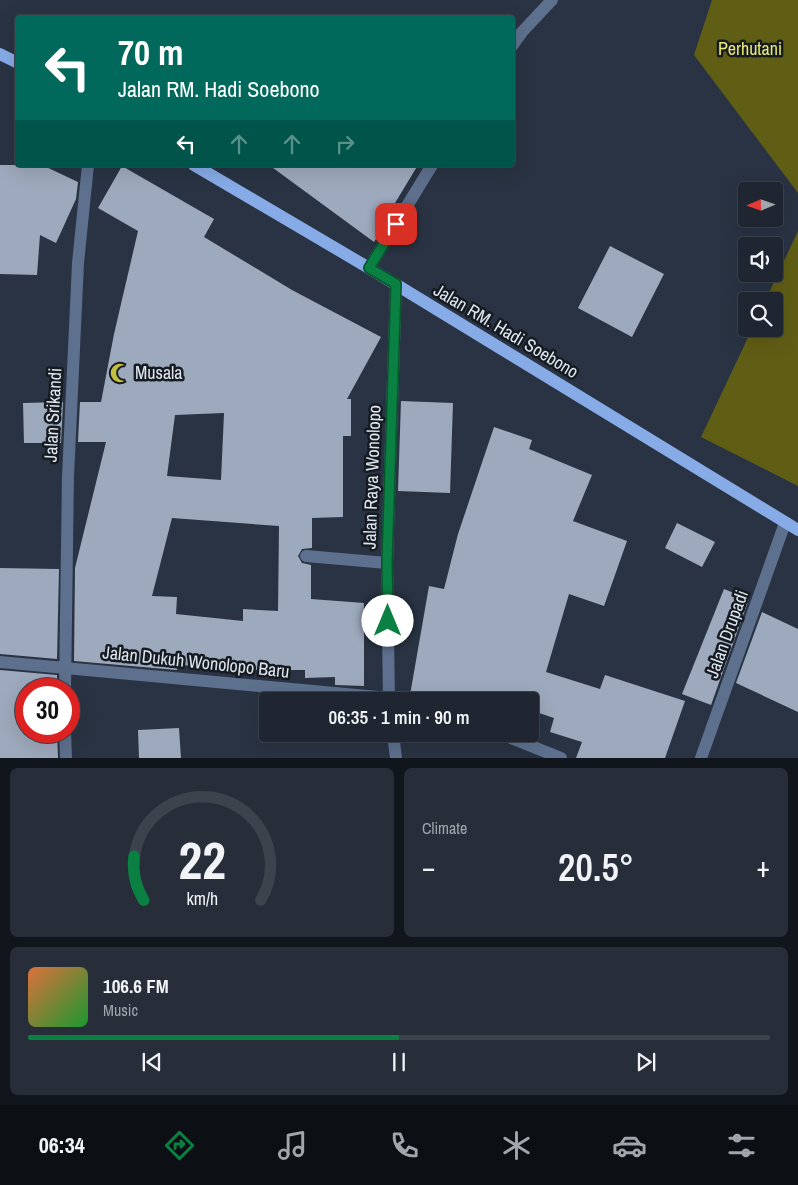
<!DOCTYPE html>
<meta charset="utf-8">
<style>
:root{--surface:#1f2632;--page:#272e3a;--text:#f1f3f6;--muted:#a1a5ac;--line:#3c434d;--accent:#0b8043}
body{margin:0;font-family:"Archivo Narrow",sans-serif;background:var(--page);color:var(--text);height:100vh;display:flex;flex-direction:column;font-size:19px;white-space:nowrap}
*{box-sizing:border-box;margin:0}
p{font-size:16px;color:var(--muted)}
.icon{flex:none;width:28px;height:28px;fill:none;stroke:currentColor;stroke-width:2;stroke-linecap:round;stroke-linejoin:round}
.map{position:relative;height:758px;overflow:hidden}
.details{display:flex;flex-direction:column;gap:10px;padding:10px;background:#11151c;flex:1}
.details>*{flex:none}
.hud{position:absolute;left:15px;top:15px;width:500px;height:152px;border-radius:5px;box-shadow:0 5px 20px #0002,0 0 0 1px var(--line);background:#00695c;color:#fff;overflow:hidden}
.needle{width:32px;rotate:268deg}
.fabs{position:absolute;left:738px;top:182px;display:grid;gap:10px}
.fabs a{display:grid;place-items:center;width:45px;height:45px;border-radius:5px;background:var(--surface);box-shadow:0 5px 20px #0002,0 0 0 1px var(--line);font-size:25px}
.speed{position:absolute;left:15px;top:678px;display:flex;gap:10px;font-size:25px;font-weight:700;text-align:center}
.speed>*{display:grid;place-content:center;width:65px;height:65px;border-radius:50%;background:var(--surface);box-shadow:0 5px 20px #0002,0 0 0 1px var(--line);line-height:1}
.speed .limit{border:8px solid #d22;background:#fff;color:#111}
.pin{position:absolute;display:grid;place-items:center;width:42px;height:42px;color:#fff;margin:-21px;border-radius:10px;box-shadow:0 2px 8px #0006}
.me{position:absolute;width:55px;margin:-28px;rotate:0deg;stroke-linejoin:round;filter:drop-shadow(0 0 4px #0008)}
.turn{display:flex;align-items:center;gap:18px;height:105px;padding:0 20px;font-size:22px}
.turn .icon{width:65px;height:65px;stroke-width:2.5}
.turn b{display:block;font-size:35px;line-height:42px}
.lanes{display:flex;align-items:center;height:48px;padding:0 20px;background:#0003;justify-content:center;gap:25px;direction:ltr}
.lanes .off{opacity:.35}
.big{font-size:38px;font-weight:600;line-height:1.1}
.details .tile{flex:1;display:flex;flex-direction:column;justify-content:center;gap:8px;min-width:0;padding:0 18px;border-radius:8px;background:var(--page)}
.details .dial{align-items:center;gap:0}
.dial svg{height:130px;overflow:visible;fill:none;stroke:var(--line);stroke-width:7;stroke-linecap:round;text-anchor:middle}
.dial text{fill:var(--text);stroke:none}
.song{display:flex;align-items:center;gap:15px}
.cover{width:60px;height:60px;border-radius:8px;background:linear-gradient(135deg,hsl(20 70% 55%),hsl(130 70% 35%))}
.played{height:5px;border-radius:2px;background:linear-gradient(90deg,var(--accent) 50%,var(--line) 50%)}
.keys{display:flex;justify-content:space-around;direction:ltr}
.heat{display:flex;justify-content:space-between;align-items:center;font-size:28px;direction:ltr}
.details .tiles{flex:1;display:grid;gap:10px;grid-template-columns:1fr 1fr}
.tile:last-child{grid-column:span 2}
.trip{position:absolute;left:259px;top:692px;width:280px;height:50px;border-radius:5px;background:var(--surface);box-shadow:0 5px 20px #0002,0 0 0 1px var(--line);font-weight:600;line-height:50px;text-align:center}
.tab-bar{display:flex;height:80px;justify-content:space-around;align-items:center;background:#0c0f14;color:var(--muted)}
.tab-bar .icon{width:35px;height:35px}
.tab-bar .current{color:var(--accent)}
.tab-bar b{font-size:22px;color:var(--text)}
.map>svg:first-child{display:block}
.forest{fill:#605e15}
.building{fill:#9da9bc;fill-rule:evenodd}
.lines{fill:none;stroke-linecap:round;stroke-linejoin:round}
.service{stroke:#5d708d;stroke-width:12}
.minor{stroke:#5d708d;stroke-width:12}
.primary{stroke:#86abe7;stroke-width:12}
.route-casing{stroke:#07532c;stroke-width:12}
.route{stroke:#0b8043;stroke-width:9}
.labels{text-anchor:middle;stroke-width:5;stroke-linejoin:round;paint-order:stroke}
.park-label{font-size:18px;fill:#ecea70;stroke:#161b22}
.street-label{font-size:18px;fill:#dee5ef;stroke:#161b22}
.poi-label{font-size:18px;fill:#dee5ef;stroke:#161b22;text-anchor:start}
</style>
<div class="map">
<svg width="798" height="758" viewBox="0 0 798 758">
<rect width="100%" height="100%" fill="#293343"/>
<path class="forest" d="M712 0H798V193L694 55Z
M798 231V486L701 437 752 329H774V301H765Z"/>
<path class="building" d="M0 165H42L78 182 76 199 56 243 40 235 37 275 0 274Z
M269 165H418L395 203 398 205 374 242Z
M122 166 214 219 204 237 292 290 381 337 347 399H351V436H343V517L312 518V548L302 549 298 556 302 563 311 565V599L364 603V686L335 685V677L305 678V670H231V667L177 665V670L74 661 75 568 106 442H78L80 402H101L114 334 138 231 98 208ZM224 413 221 480 167 476 175 415ZM172 518 279 526 278 611 243 609V621L176 614 177 597 152 596Z
M610 246 664 274 632 337 578 308Z
M401 401 453 403 450 493 398 491Z
M63 402 61 443H24L23 403Z
M494 427 532 440 529 449 592 475 573 521 627 541 604 606 569 594 546 672 600 689 605 675 685 701 665 758H576L582 742 550 732 554 718 530 710V701H449L410 695 429 586 444 589 458 534Z
M677 523 715 542 702 567 665 548Z
M0 568 59 569 57 659 0 654Z
M724 589 749 599 711 705 682 694Z
M762 612 798 629V712L736 683Z
M0 670 57 675V689H26V731H57L58 758H0Z
M179 728 181 758H139L138 730Z"/>
<g class="lines">
<path class="service" d="M306 556 387 563"/>
<path class="minor" d="M512 46 522 32 552 0
M369 268 432 165
M0 662 389 698 400 701
M65 689 68 476 78 263 88 165
M389 701 387 563 396 284
M65 731 66 758
M393 734 396 758
M501 734 561 758
M701 758 785 523"/>
<path class="primary" d="M0 54 18 63
M194 165 369 268 798 530"/>
</g>
<g class="lines">
<defs>
<path id="route" d="M388 621 387 562 396 284 369 268 396 224"/>
</defs>
<use href="#route" class="route-casing"/>
<use href="#route" class="route"/>
</g>
<defs>
<symbol id="mosque-bare" viewBox="-9 -9 18 18"><path d="M3.5-4.9A6 6 0 1 0 3.5 4.9A5 5 0 1 1 3.5-4.9Z" fill="#c1be40" stroke="#161b22" stroke-width="2.5" paint-order="stroke"/></symbol>
</defs>
<g fill-rule="evenodd">
<use href="#mosque-bare" x="106" y="359" width="28" height="28"/>
</g>
<g class="labels">
<g class="park-label">
<text x="750" y="55">Perhutani</text>
</g>
<g class="street-label">
<text transform="translate(506 331) rotate(31)" y="6">Jalan RM. Hadi Soebono</text>
<text transform="translate(53 415) rotate(-87)" y="6">Jalan Srikandi</text>
<text transform="translate(372 477) rotate(-88)" y="6">Jalan Raya Wonolopo</text>
<text transform="translate(727 634) rotate(-70)" y="6">Jalan Drupadi</text>
<text transform="translate(196 662) rotate(6)" y="6">Jalan Dukuh Wonolopo Baru</text>
</g>
<g class="poi-label">
<text x="135" y="379">Musala</text>
</g>
</g>
</svg>
<div class="fabs">
<a><svg class="needle" viewBox="-14 -14 28 28"><path d="M0-13l5 13h-10z" fill="#e53935"/><path d="M0 13l5-13h-10z" fill="#a1a5ac"/></svg></a>
<a><svg class="icon" aria-label="sound" viewBox="0 0 24 24"><path d="M4 9h4l5-4v14l-5-4H4zM17 9q2 3 0 6"/></svg></a>
<a><svg class="icon" aria-label="search" viewBox="0 0 24 24"><circle cx="10" cy="10" r="6"/><path d="M15 15l6 6"/></svg></a>
</div>
<div class="speed"><div class="limit">30</div></div>
<div class="pin" style="left:396px;top:224px;background:#d93025"><svg class="icon" aria-label="arrive" viewBox="0 0 24 24"><path d="M6 21V4h12l-3 4 3 4H6"/></svg></div>
<svg class="me" style="left:388px;top:621px" viewBox="-20 -20 40 40"><circle r="19" fill="#fff"/><path d="M0-13L10 11 0 6-10 11z" fill="#0b8043"/></svg>
<div class="trip">06:35 · 1 min · 90 m</div>
<div class="hud">
<div class="turn"><svg class="icon" aria-label="left" viewBox="0 0 24 24"><path d="M17 20v-9H6M10 6l-5 5 5 5"/></svg><div><b>70 m</b>Jalan RM. Hadi Soebono</div></div>
<div class="lanes"><svg class="icon" aria-label="left" viewBox="0 0 24 24"><path d="M17 20v-9H6M10 6l-5 5 5 5"/></svg><svg class="icon off" aria-label="ahead" viewBox="0 0 24 24"><path d="M12 20V5M6 11l6-6 6 6"/></svg><svg class="icon off" aria-label="ahead" viewBox="0 0 24 24"><path d="M12 20V5M6 11l6-6 6 6"/></svg><svg class="icon off" aria-label="right" viewBox="0 0 24 24"><path d="M7 20v-9h11M14 6l5 5-5 5"/></svg></div>
</div>
</div>
<section class="details">
<div class="tiles">
<div class="tile dial"><svg viewBox="0 0 100 80">
<path d="M14 69A42 42 0 1 1 86 69"/>
<path d="M14 69A42 42 0 0 1 8 42" stroke="#0b8043"/>
<text x="50" y="56" font-size="32" font-weight="700">22</text>
<text x="50" y="72" font-size="11">km/h</text>
</svg></div>
<div class="tile"><p>Climate</p>
<div class="heat"><a>−</a><b class="big">20.5°</b><a>+</a></div>
</div>
<div class="tile">
<div class="song"><i class="cover"></i><div><b>106.6 FM</b><p>Music</p></div></div>
<div class="played"></div>
<div class="keys"><svg class="icon" aria-label="previous" viewBox="0 0 24 24"><path d="M18 5L8 12l10 7zM5 5v14"/></svg><svg class="icon" aria-label="pause" viewBox="0 0 24 24"><path d="M8 5v14M16 5v14"/></svg><svg class="icon" aria-label="next" viewBox="0 0 24 24"><path d="M6 5l10 7-10 7zM19 5v14"/></svg></div>
</div>
</div>
</section>
<nav class="tab-bar">
<b>06:34</b>
<svg class="icon current" aria-label="directions" viewBox="0 0 24 24"><path d="M12 3l9 9-9 9-9-9zM9 14v-3h6M13 9l2 2-2 2"/></svg>
<svg class="icon" aria-label="music" viewBox="0 0 24 24"><path d="M9 18V5l10-2v13"/><circle cx="6" cy="18" r="3"/><circle cx="16" cy="16" r="3"/></svg>
<svg class="icon" aria-label="phone" viewBox="0 0 24 24"><path d="M5 4h4l2 5-3 2q2 4 5 5l2-3 5 2v4C11 20 4 13 5 4z"/></svg>
<svg class="icon" aria-label="climate" viewBox="0 0 24 24"><path d="M12 3v18M4 7l16 10M4 17L20 7"/></svg>
<svg class="icon" aria-label="car" viewBox="0 0 24 24"><path d="M5 17H2v-5l4-1 3-4h7l3 4 3 1v5h-3M9 17h6M6 11h13"/><circle cx="7" cy="17" r="2"/><circle cx="17" cy="17" r="2"/></svg>
<svg class="icon" aria-label="filters" viewBox="0 0 24 24"><path d="M4 7h16M4 17h16"/><circle cx="9" cy="7" r="2"/><circle cx="15" cy="17" r="2"/></svg>
</nav>
